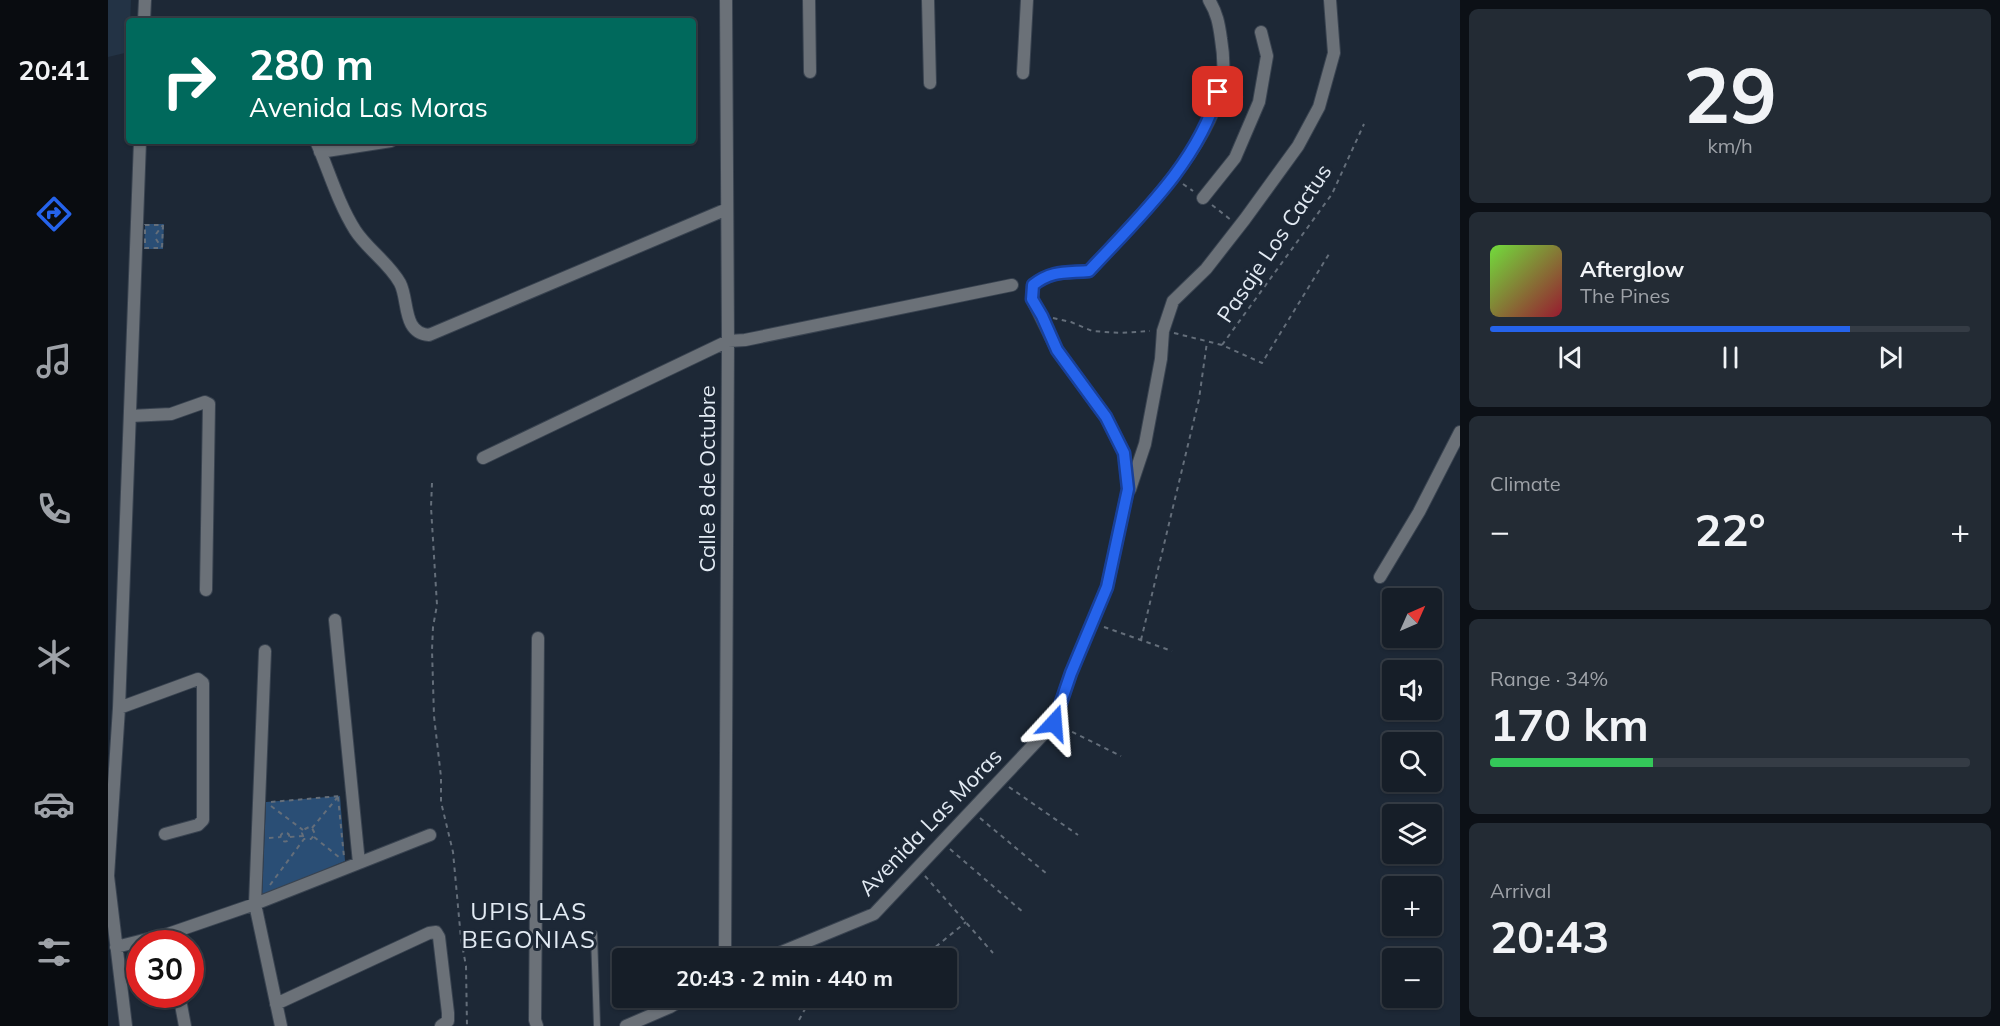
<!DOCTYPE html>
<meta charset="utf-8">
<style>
:root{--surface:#161e28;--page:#232b34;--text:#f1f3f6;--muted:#9ea2a8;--line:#353c45;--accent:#2563eb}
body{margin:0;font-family:Mulish,sans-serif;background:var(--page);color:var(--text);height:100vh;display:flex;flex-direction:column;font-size:22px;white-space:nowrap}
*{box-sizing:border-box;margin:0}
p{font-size:20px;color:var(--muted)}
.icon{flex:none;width:33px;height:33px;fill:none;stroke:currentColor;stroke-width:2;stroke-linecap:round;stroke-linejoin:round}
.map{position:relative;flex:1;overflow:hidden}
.details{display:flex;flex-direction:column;gap:9px;padding:9px;background:#0c1016;width:540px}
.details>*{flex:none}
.banner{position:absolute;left:18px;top:18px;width:570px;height:126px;border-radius:6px;box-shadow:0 2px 4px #0004,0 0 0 2px var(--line);background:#00695c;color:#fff;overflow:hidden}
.needle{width:39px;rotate:45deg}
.tools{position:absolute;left:1274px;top:588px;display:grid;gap:12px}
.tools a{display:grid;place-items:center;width:60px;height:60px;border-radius:6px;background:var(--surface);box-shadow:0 2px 4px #0004,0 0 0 2px var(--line);font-size:30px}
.speed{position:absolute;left:18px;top:930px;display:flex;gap:12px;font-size:30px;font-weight:700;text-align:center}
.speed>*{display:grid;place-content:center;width:78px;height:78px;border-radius:50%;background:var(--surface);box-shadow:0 2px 4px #0004,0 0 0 2px var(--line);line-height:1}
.speed .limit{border:9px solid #d22;background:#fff;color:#111}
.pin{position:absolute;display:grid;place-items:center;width:51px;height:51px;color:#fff;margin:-26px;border-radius:12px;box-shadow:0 3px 9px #0006}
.me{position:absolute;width:66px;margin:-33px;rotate:19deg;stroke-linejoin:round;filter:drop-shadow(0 0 4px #0008)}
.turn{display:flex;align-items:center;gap:21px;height:126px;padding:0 24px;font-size:27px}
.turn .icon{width:78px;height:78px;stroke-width:2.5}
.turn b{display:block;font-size:42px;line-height:51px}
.big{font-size:45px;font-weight:700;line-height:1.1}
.details .widget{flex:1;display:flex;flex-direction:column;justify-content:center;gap:9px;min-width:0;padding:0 21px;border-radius:9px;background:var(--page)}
.details .dial{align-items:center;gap:0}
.dial b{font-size:78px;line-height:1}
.song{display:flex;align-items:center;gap:18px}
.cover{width:72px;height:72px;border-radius:9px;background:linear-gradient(135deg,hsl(100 70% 55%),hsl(350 70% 35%))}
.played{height:6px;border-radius:3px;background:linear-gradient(90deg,var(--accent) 75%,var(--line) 75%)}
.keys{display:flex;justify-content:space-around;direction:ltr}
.heat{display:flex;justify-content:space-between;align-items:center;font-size:33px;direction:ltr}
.charge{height:9px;border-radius:4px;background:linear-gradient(90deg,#34c759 34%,var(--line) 0)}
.trip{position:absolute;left:504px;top:948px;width:345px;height:60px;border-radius:6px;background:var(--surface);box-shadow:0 2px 4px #0004,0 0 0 2px var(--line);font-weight:700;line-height:60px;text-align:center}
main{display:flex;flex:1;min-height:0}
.tab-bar{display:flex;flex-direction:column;width:108px;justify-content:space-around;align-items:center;background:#090c10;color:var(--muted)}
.tab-bar .icon{width:42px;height:42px}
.tab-bar .selected{color:var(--accent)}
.tab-bar b{font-size:27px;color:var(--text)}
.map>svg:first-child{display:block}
.built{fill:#233345}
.green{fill:#2a4e75}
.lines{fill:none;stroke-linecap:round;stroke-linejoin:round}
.lane-casing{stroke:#394350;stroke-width:8}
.street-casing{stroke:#394350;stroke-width:14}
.path{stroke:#646e7a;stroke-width:2;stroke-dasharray:4.5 4.5;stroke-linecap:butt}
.lane{stroke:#6b7178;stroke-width:6}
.street{stroke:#6b7178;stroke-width:12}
.route-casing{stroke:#184099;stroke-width:15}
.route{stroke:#2563eb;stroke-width:10}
.labels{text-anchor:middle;stroke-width:6;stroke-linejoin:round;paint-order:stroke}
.street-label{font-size:22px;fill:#e2eaf3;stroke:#1d2836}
.neighbourhood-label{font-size:24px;letter-spacing:1.5px;fill:#e2eaf3;stroke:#1d2836}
</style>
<main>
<nav class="tab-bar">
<b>20:41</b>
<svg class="icon selected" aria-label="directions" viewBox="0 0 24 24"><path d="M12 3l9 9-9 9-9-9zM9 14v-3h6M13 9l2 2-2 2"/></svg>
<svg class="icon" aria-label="music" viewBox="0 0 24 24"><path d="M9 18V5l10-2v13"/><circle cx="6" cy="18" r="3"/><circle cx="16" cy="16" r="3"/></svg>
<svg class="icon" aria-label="phone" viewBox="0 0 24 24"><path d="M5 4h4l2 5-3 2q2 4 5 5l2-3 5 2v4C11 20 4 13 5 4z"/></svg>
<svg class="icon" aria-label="climate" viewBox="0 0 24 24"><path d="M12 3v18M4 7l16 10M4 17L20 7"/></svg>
<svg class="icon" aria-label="car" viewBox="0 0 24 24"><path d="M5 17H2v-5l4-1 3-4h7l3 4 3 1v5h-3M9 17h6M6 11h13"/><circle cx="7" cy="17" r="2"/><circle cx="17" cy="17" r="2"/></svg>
<svg class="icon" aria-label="filters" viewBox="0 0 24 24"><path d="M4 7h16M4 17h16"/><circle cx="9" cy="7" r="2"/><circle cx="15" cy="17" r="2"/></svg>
</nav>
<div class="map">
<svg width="1352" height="1026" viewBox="0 0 1352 1026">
<rect width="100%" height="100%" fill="#1d2836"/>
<path class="built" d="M0 0H23L21 52 0 57Z"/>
<path class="green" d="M37 224H56L55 249H36Z
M232 796 237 861 154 896 158 802Z"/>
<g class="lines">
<defs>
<path id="lane" d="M486 934 489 1026"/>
<path id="street" d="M701 0 702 72
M820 0 822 83
M36 21 37 0
M915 73 919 0
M208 141C221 171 230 203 247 230 259 249 281 263 292 283 301 300 294 333 321 335L619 209
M212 152 283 141
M1095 198 1127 158 1151 102 1159 56 1153 32
M22 416 63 414 97 402 101 404 98 590
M375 458 620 341 637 340 904 285
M1022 489 1037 444 1053 359 1055 331 1065 301 1098 269 1137 219 1190 146 1211 107 1226 53 1222 0
M1272 577 1311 512 1352 432
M227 620 251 863
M157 651 147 904 322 835
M11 708 90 679 95 683V820L90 825 57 834
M8 947 60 934 147 904 173 1026
M617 958 620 341 618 0
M659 958 766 914 946 723 963 673 999 587 1020 489 1016 453 998 417 949 350 924 299 925 285C942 271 959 273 981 271 1027 221 1106 146 1115 76 1116 64 1115 51 1113 39 1111 24 1109 13 1101 0
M71 994 77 1026
M168 1004 321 933 328 932 331 937 340 1013V1021L333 1026
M18 1026 0 876 11 708 32 141
M429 1026 427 1020 430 638
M518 1026 562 1007 577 998"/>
</defs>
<use href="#lane" class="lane-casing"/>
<use href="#street" class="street-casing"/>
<path class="path" d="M1122 94 1139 99
M1075 184 1085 191
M1104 205 1123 220
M37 225H55L54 248H37Z
M48 234 55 225
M48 239 53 247
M945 318 963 322 984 331 1012 333 1042 331
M1066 333 1114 345 1154 363 1221 254
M1114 345 1224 194 1256 124
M324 483 323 507 329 605 325 627 324 650 326 716 333 777V802L345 852 353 939 358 966 359 1026
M996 627 1064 651
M1033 640 1091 399 1099 342
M956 728 1013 756
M901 787 970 835
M230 797 236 857
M163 802 232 796
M163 806 195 830
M872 818 939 874
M204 828 229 798
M172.5 837a4.5 4.5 0 1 1 9 0a4.5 4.5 0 1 1-9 0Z
M182 837 194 836
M206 837 232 858
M161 838 173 837
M842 849 916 913
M817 876 885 953
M162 885 196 839H203L207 834 204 828 201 827 195 830 194 833 196 839
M814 958 858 922
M691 1020 703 998"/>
<use href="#lane" class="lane"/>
<use href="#street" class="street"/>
</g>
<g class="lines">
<defs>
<path id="route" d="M946 723 963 673 999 587 1020 489 1016 453 998 417 949 350 934 316 924 299 925 285C944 270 958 273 981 271 1030 218 1090 163 1110 92"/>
</defs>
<use href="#route" class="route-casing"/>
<use href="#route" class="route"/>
</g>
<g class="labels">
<g class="street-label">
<text transform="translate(1166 243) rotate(-56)" y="8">Pasaje Los Cactus</text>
<text transform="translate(599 479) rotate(-90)" y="8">Calle 8 de Octubre</text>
<text transform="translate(822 822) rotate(-46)" y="8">Avenida Las Moras</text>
</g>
<g class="neighbourhood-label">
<text x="421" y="920">UPIS LAS<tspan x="421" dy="28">BEGONIAS</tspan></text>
</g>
</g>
</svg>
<div class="tools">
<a><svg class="needle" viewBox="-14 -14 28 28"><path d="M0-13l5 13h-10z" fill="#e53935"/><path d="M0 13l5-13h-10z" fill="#9ea2a8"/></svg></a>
<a><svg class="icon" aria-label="sound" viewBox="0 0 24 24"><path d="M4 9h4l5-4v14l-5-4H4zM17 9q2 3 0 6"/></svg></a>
<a><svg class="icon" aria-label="search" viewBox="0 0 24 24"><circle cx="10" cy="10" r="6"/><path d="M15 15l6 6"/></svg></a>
<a><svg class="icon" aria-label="layers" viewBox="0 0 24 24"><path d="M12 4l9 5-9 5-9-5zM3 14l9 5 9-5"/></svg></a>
<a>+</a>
<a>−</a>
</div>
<div class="speed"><div class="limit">30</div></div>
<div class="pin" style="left:1110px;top:92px;background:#d93025"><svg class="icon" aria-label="arrive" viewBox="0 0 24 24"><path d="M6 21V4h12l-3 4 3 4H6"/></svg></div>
<svg class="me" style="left:946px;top:723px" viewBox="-20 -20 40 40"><path d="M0-17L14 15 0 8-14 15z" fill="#2563eb" stroke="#fff" stroke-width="4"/></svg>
<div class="trip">20:43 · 2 min · 440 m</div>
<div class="banner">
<div class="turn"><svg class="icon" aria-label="right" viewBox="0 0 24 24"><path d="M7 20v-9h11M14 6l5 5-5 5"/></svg><div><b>280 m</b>Avenida Las Moras</div></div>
</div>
</div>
<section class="details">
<div class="widget dial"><b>29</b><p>km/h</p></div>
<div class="widget">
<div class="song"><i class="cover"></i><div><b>Afterglow</b><p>The Pines</p></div></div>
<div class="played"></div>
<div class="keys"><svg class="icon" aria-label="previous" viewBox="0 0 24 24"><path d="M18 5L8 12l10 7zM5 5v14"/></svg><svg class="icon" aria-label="pause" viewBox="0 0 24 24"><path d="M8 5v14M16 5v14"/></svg><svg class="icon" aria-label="next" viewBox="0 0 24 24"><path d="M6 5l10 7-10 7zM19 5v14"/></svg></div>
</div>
<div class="widget"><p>Climate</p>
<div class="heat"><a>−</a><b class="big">22°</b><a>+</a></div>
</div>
<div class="widget"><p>Range · 34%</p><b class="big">170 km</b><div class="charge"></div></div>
<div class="widget"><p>Arrival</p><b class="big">20:43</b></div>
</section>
</main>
